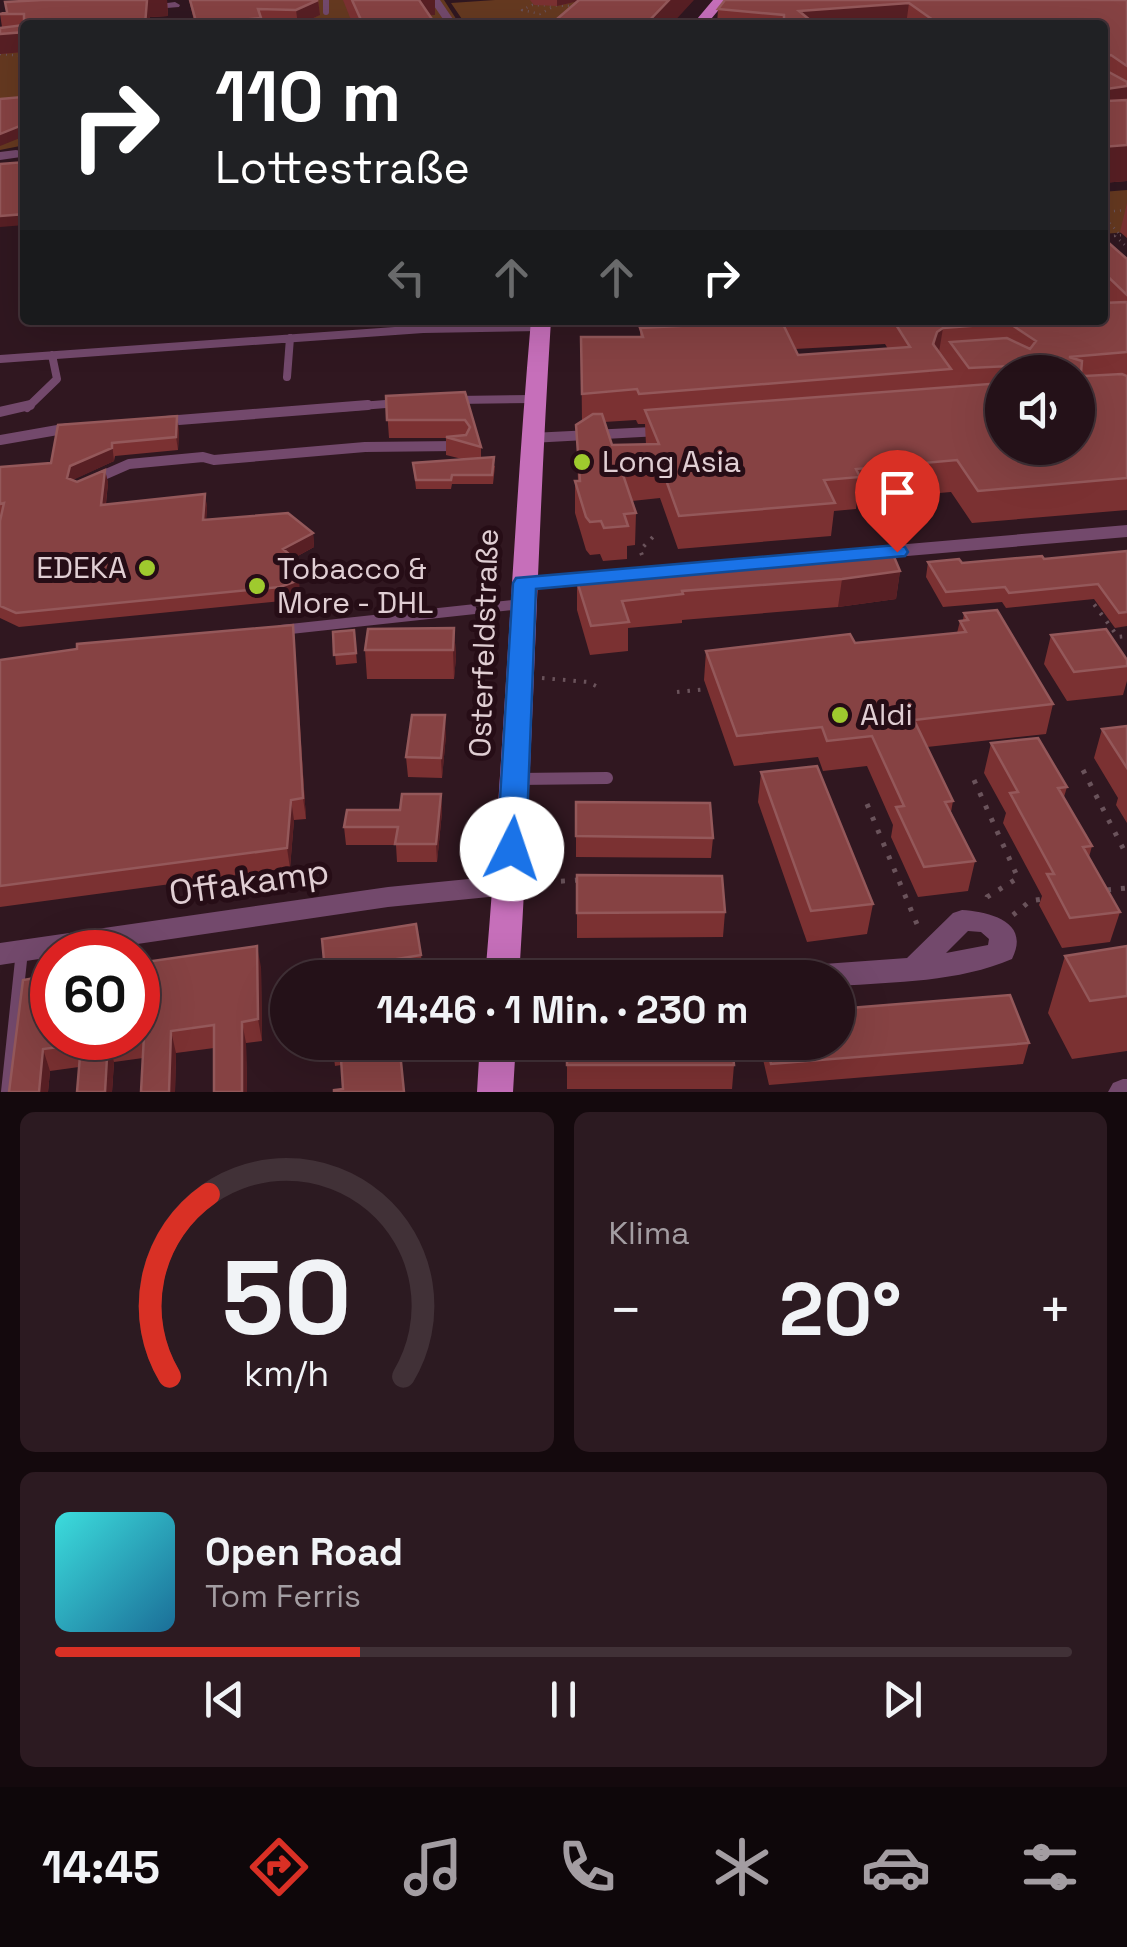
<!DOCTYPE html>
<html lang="de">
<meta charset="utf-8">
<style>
:root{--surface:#241118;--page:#2c1a21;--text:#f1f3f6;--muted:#a39da2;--line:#413137;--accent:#d93025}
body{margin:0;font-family:"Space Grotesk",sans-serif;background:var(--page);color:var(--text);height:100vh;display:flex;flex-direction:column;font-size:38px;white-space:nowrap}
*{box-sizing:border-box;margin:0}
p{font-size:32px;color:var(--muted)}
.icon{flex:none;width:55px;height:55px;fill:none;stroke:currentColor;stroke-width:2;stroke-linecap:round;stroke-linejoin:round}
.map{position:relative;height:1092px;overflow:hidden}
.drawer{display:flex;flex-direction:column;gap:20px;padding:20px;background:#14090d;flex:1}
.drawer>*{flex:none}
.top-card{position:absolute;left:20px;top:20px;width:1088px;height:305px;border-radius:10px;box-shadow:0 10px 40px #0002,0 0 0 2px var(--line);background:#202124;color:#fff;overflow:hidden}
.controls{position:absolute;left:985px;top:355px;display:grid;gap:20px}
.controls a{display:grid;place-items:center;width:110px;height:110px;border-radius:50%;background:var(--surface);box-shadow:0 10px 40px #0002,0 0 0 2px var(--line);font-size:50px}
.speed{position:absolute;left:30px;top:930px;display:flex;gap:20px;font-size:50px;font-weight:700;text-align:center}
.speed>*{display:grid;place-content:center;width:130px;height:130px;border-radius:50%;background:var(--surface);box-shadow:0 10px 40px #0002,0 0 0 2px var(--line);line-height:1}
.speed .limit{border:15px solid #d22;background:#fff;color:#111}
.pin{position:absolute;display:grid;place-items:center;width:85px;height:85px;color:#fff;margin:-102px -42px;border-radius:50% 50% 50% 0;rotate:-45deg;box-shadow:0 0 10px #0007}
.pin .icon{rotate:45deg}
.me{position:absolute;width:110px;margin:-55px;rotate:4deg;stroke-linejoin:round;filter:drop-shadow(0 0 8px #0008)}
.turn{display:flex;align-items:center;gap:35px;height:210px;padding:0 30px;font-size:45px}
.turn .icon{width:130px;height:130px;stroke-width:2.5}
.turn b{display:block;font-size:70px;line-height:85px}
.lanes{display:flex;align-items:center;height:95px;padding:0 30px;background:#0003;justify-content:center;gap:50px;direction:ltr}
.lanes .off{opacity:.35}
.big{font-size:75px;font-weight:700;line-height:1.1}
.drawer .card{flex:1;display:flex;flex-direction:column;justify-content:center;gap:15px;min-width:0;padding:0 35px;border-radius:15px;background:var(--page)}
.drawer .dial{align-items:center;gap:0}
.dial svg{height:260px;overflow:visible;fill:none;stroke:var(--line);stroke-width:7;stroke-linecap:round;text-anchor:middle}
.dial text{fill:var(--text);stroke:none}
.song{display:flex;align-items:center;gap:30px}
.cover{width:120px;height:120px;border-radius:15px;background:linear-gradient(135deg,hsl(180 70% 55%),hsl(200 70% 35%))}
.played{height:10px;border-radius:5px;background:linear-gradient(90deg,var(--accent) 30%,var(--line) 30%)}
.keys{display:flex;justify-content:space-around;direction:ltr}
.heat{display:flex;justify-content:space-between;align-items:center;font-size:55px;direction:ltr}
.drawer .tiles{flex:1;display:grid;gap:20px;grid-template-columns:1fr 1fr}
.card:last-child{grid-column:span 2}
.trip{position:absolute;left:270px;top:960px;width:585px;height:100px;border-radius:50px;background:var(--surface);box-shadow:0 10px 40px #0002,0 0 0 2px var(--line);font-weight:700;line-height:100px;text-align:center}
.tab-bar{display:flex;height:160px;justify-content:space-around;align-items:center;background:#0e070a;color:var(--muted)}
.tab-bar .icon{width:70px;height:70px}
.tab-bar .selected{color:var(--accent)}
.tab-bar b{font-size:45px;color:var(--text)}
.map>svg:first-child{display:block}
.green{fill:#653920}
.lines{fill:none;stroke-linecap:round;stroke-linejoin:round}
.path-far2{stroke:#6a535b;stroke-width:2.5;stroke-dasharray:1 5;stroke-linecap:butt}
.path-far1{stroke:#6a535b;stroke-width:4;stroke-dasharray:2.5 8;stroke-linecap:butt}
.path{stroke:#6a535b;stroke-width:5;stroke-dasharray:4 10;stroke-linecap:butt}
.service-far3{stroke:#73496c;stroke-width:6}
.service-far2{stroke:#73496c;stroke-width:8}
.service-far1{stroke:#73496c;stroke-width:10}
.service{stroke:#73496c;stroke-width:12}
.minor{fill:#73496c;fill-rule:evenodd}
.primary{fill:#c66fba;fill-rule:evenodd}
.wall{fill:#7b3132;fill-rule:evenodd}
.shaded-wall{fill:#581f24}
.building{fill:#864243;stroke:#94585a;stroke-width:2.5}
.route{fill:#1a73e8;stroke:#114b97;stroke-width:2.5}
.poi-dot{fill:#9fca2e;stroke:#260d16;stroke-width:4}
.labels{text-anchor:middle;stroke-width:10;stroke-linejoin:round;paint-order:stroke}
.poi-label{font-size:30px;fill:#e0ced3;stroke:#260d16;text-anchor:start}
.street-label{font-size:30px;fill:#e0ced3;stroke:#260d16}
.near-street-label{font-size:35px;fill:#e0ced3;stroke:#260d16}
</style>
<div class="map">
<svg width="1127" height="1092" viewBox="0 0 1127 1092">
<rect width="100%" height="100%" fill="#301720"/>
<path class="green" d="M196 0H444L460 25H132L197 21Z
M495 0H599L574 25H466L451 3Z
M25 40V145L0 150V43Z
M1127 190V232L1103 234 1102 192Z"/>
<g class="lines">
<path class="path-far2" d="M551 8 540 14 522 10 532 5 574 6
M300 25 314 21
M0 54 25 56
M1102 212 1127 210
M1102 214 1120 235
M1115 236 1127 247
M1102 237 1123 235"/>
<path class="path-far1" d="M642 555 640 550 655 535
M1088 596 1118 637 1127 636
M542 678 588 682 600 688
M677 692 707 689"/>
<path class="path" d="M1083 770 1127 856
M974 780 1018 878 987 897 985 903
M867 804 919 929
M533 883 578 880
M1107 890 1127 888
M1013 915 1030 901 1043 899"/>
<path class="service-far3" d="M326 0V12"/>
<path class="service-far2" d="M0 359 423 329 540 327
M287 377 290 338
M455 400 534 399
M27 408 57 379 52 355
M336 408 398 403"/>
<path class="service-far1" d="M0 412 30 405
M166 421 368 405
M0 440 69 428
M97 478 129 464 203 457 214 460 365 447 456 446
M281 630 522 604"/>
<path class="service" d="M518 779 607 778
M7 1092 22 951"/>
<path class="minor" d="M430 0H440L457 25H447Z
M175 2 180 5 179 7 142 10 137 7Z
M16 150 21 151V157L0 160V152Z
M672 426 681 431 678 435 531 443 522 438 531 433Z
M1127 525V537L525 589 515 583 525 577Z
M509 875 518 878 522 885 518 892 509 895 388 907 83 952H52V957L0 965V943L388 887Z
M962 910C989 912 1031 921 1012 959 959 982 895 982 838 986V978H768L772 970 782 967 907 958 953 913ZM968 931 981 932 989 939 988 945 946 953Z
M503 959 622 967 632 970 636 978H493L489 970 493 962Z
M1123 1079H1127V1092H1108L1113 1083Z"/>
<path class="primary" d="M713 0H727L706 25H692Z
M531 320H551C537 539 533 758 519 978H485C504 758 512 539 531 320Z
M480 1042H516L513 1092H477Z"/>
</g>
<path class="wall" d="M42 0H167L168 16 150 17 149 25H25V52L0 54V28L2 27 0 14Z
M189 0H318L320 15 298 25H195Z
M343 0H435V15H430L436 25H353Z
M530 0H694L578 1 557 6 534 5Z
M725 0H1127V181L1102 183V25H717L718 9Z
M1127 203V238L1120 232Z
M1102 237 1127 259V510L972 523 951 492 857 500 856 509 834 511 831 536 678 549 660 498 632 501 636 513 635 545 627 546V559L603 561 600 554 590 555 586 550 575 513V481H578L576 425 582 422 581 337H640V328L705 325 704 320H1102ZM885 344 888 349 798 355 795 349ZM1002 372H1078L1002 448ZM636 420 638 424H645L646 445H612L604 422Z
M465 392 481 447V458L495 466 493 484H452L451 489H416L413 463 462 459 446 455V438H389L386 396Z
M58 425 179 429 178 450 115 456 114 461 72 480 77 482 105 470 108 483 106 504 205 494 207 508 206 520 313 533 314 547 294 558 296 560 297 573 294 575 300 593 282 601 19 627 0 618V467L51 463Z
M1127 551V626L1115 628 1094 599 1006 608 1002 602 943 607 926 577 928 562 962 563 1044 559Z
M900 571 896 599 838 607 682 620V623L628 628V651L590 655 577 610V581Z
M964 613 1053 704 1046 734 927 747 953 801 951 812 975 861 968 891 918 897 891 837 893 825 867 766 823 771 818 757 734 766 704 680 706 651 855 643 957 633 960 621 963 620Z
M293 625 306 819 294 820 290 868 0 907V660Z
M454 628 456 657 454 679H367L365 650Z
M354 630 357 663 336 665 333 632Z
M1051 635 1127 660V681L1123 695 1067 701 1044 664Z
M1127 726V823L1116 805 1118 798 1094 758 1102 729Z
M446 735 442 778 408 777 406 757Z
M991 743 1067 787 1064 797 1092 846 1089 857 1120 912 1110 942 1062 948 1039 905 1042 896 1003 823 1006 813 984 773Z
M761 772 873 904 867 934 807 942 758 802Z
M441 794 442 812 437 862H397L396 845H346L344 827 400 810Z
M576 802 713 838 711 858 576 857Z
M577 875 725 912 723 937 577 938Z
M322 939 421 955 423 976 414 978H326Z
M1127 946V1051L1072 1059 1048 1013 1065 956Z
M138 963 261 967 262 1041 246 1043 247 1092H214V1048L176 1053 175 1092H141L143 1058 114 1062 112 1092H77L79 1067 50 1071 48 1092H9L52 1038H138Z
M332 1042H399L343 1089 341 1065 335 1066Z
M567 1042 734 1065 732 1089H567Z
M759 1042H838L1029 1043 1023 1064 769 1085Z"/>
<path class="shaded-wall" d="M147 0H167L168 16 150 17 149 25H145Z
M318 0 320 15 298 25 296 10Z
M412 0H435V15L413 16Z
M557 0H583L557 6Z
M669 0H694L671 25H645Z
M909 3 906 25H797L799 11Z
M261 18 262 25H219V22Z
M25 32V52L0 54V34Z
M1127 86V111L1102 123 1106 89Z
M25 124V136L0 146V134Z
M1127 145V181L1102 183V147Z
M25 214V225L0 227V216Z
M943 328 938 358 932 362 929 374 937 332Z
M177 416 179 429 178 450 176 437Z
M112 443 114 461 73 480 70 491 67 478 70 466Z
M105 470 108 483 104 518 101 505Z
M205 494 207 508 205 533 203 520Z
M313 533 314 547 285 563 283 549Z
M296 560 297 573 285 579 283 565Z
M900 571 896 599 838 607 842 579Z
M299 580 300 593 282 601 280 587Z
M293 625 295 645 306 819 303 798Z
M454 628 456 657 454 679 453 650Z
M445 715 446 735 442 778 441 758Z
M441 794 442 812 437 862 436 844Z
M291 800 294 820 290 868 287 848Z
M257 946 261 967 262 1041 258 1019Z
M242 1022 246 1043 247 1092H242Z
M171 1031 176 1053 175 1092H169Z
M108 1040 114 1062 112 1092H105Z
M43 1049 50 1071 48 1092H39Z"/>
<path class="building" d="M42 0H147L145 25H25V32L0 34V28L24 25V14H0L7 12 5 2Z
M190 0H318L296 10 258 9 261 18 219 22 220 25H197Z
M352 0H419L436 25H354L352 21 361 20Z
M579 0H669L645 25H550Z
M725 0H1127V66L1111 55 1106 56 1107 71 1127 82V86L1106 89 1107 101 1127 100V145L1102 147V25H940L909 3 799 11 816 25H784V15L718 9Z
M22 97V103L25 102V124L0 134V99Z
M25 162V214L0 216V164Z
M1102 237 1127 259V295L1102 271Z
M1127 302V352L1069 357 1082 361 1081 373 1085 376 1122 374 1127 376V478L978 491 957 460 856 469 860 477 824 480 835 503 679 516 661 466 621 469 636 513 624 514 628 526 604 528 601 521 590 522 586 517 575 481H580L576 425 593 414H602L612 445 659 444 645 410 1002 383V448H1078V372H1009L1010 366 969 368 950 342 1007 338 1030 349 1036 341 1009 323 943 328 937 332 933 344 951 369 639 394 637 389 582 394 581 337H643L640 328 715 324 714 320H790H781L798 355 910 347 893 320H1102V303Z
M465 392 481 447 446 437 466 435 470 427 465 420H387L386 396Z
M177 416 176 437 112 443V448L70 466 67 478 77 482 105 470 101 505 205 494 203 520 288 513 313 533 283 549 296 560 283 565 299 580 280 587 16 613 0 606V521L4 503 0 504V467L51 463 58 425Z
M494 457 492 475H452L451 480H416L413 463Z
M1127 551V612L1119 613 1098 584 1009 593 1005 587 946 592 928 562 959 559 962 563 1042 556 1044 559Z
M892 552 900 571 842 579 682 591 683 594 622 601 629 622 591 626 577 581Z
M997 610 1053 704 914 720 953 801 945 802 975 861 924 867 896 807 904 806 872 736 827 741 822 727 737 736 706 651 850 634 855 643 966 632 960 621 968 620 964 613Z
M293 625 303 798 291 800 287 848 0 886V660L77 649V644Z
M454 628 453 650H365L368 629Z
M1106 629 1127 660V666L1074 672 1051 635Z
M354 630 356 653 334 655 333 632Z
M412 715H445L441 758 406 757Z
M1127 726V768L1102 729Z
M1038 738 1067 787 1058 788 1092 846 1083 847 1120 912 1070 918 1047 874H1054L1010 793 1018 792 991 743Z
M817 766 873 904 811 911 761 772Z
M402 794H441L436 844H395L398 827H344L347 810H400Z
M576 802 710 803 713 838 576 836Z
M577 875 722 876 725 912 577 913Z
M416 924 421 955 325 971 322 939Z
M257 946 258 1019 242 1022V1092H214V1025L171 1031 169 1092H141L144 1035 138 1036V963Z
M1127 946V996L1090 1001 1065 956Z
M573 971H630V978H573Z
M52 975V1038H127L108 1040 105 1092H77L81 1044 43 1049 39 1092H9L23 980Z
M1010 995 1029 1043 771 1064 766 1042H838V1009Z
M332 1042H399L404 1092H334V1090L343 1089 340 1044 332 1045Z
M567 1042H732L734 1065H567Z"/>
<path class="route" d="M897 545 905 547 908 552 905 556 536 589 526 849 522 857 512 860 502 857 497 849 513 583 516 578Z"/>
<g class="poi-dot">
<circle cx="582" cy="462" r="10"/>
<circle cx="147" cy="568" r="10"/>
<circle cx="257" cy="586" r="10"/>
<circle cx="840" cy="715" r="10"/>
</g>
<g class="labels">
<g class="poi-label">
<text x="602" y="472">Long Asia</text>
<text x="127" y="578" text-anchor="end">EDEKA</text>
<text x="277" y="579">Tobacco &amp;<tspan x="277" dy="34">More - DHL</tspan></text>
<text x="860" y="725">Aldi</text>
</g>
<g class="street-label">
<text transform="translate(484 643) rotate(-88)" y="10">Osterfeldstraße</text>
</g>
<g class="near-street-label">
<text transform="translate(249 882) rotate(-8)" y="12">Offakamp</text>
</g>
</g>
</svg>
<div class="controls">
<a><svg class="icon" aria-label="sound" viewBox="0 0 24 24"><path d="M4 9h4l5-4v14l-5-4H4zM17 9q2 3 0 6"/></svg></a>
</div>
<div class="speed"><div class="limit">60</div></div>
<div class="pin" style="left:897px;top:552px;background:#d93025"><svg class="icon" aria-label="arrive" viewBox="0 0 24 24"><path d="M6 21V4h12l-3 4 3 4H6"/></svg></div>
<svg class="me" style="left:512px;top:849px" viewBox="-20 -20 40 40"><circle r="19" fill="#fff"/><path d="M0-13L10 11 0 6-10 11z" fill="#1a73e8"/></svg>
<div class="trip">14:46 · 1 Min. · 230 m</div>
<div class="top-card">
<div class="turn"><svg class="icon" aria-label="right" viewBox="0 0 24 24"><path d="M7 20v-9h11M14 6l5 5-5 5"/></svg><div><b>110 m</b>Lottestraße</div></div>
<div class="lanes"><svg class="icon off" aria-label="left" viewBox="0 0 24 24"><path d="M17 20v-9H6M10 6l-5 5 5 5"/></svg><svg class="icon off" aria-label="ahead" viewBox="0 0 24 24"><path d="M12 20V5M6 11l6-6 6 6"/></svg><svg class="icon off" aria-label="ahead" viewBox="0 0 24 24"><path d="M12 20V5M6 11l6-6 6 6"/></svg><svg class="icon" aria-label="right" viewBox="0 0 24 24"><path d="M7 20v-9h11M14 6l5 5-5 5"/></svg></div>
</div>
</div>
<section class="drawer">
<div class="tiles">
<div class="card dial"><svg viewBox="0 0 100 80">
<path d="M14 69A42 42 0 1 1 86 69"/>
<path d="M14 69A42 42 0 0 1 26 13" stroke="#d93025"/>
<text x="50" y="56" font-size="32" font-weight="700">50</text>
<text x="50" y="72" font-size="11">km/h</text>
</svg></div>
<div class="card"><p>Klima</p>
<div class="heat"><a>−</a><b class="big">20°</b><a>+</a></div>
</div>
<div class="card">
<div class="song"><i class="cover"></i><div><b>Open Road</b><p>Tom Ferris</p></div></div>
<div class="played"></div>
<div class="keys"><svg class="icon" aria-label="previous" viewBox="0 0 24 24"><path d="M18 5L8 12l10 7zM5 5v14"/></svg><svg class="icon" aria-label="pause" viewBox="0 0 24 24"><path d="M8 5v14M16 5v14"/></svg><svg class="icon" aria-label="next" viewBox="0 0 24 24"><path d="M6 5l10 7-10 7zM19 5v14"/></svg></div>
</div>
</div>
</section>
<nav class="tab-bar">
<b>14:45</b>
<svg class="icon selected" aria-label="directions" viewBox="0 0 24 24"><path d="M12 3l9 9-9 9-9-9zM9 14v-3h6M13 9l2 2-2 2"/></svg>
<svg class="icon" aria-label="music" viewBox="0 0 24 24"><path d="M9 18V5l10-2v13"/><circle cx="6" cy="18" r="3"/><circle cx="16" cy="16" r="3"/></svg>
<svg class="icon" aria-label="phone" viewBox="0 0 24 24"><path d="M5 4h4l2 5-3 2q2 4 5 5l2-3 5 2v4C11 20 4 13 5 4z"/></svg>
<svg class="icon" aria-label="climate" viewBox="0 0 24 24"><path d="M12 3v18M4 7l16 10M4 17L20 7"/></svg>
<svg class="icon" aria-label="car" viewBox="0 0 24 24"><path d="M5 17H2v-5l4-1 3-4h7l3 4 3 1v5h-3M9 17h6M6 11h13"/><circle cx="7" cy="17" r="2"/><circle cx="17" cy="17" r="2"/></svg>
<svg class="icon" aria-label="filters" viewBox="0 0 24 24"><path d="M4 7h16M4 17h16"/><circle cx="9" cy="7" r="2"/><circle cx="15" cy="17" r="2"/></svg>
</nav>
